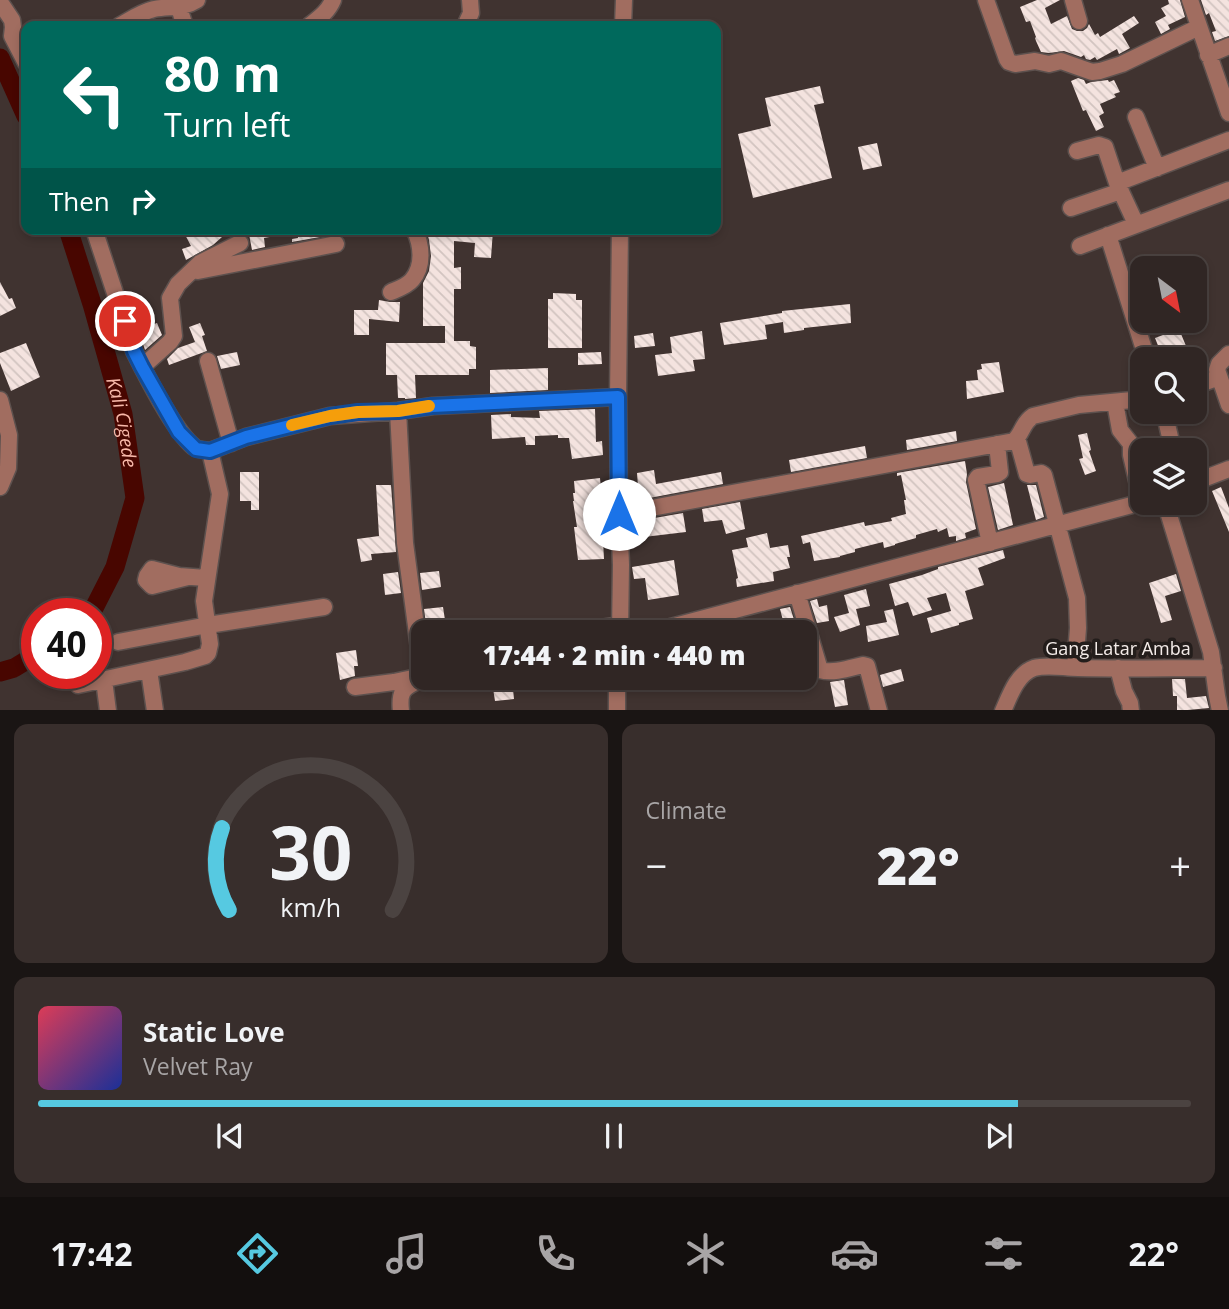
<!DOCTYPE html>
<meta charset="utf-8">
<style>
:root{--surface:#302624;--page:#382e2c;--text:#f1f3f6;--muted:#a8a5a6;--line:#4b4341;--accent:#56c9e1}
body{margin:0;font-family:"Open Sans",sans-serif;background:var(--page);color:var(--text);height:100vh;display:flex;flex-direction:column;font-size:26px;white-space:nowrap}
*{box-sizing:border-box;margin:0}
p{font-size:23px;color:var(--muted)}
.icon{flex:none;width:38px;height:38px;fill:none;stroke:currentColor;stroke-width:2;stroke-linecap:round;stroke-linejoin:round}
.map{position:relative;height:710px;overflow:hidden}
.panel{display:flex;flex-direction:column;gap:14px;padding:14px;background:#1a1514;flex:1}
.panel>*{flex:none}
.guide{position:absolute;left:21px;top:21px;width:700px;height:214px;border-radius:14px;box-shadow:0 4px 10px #0003,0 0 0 2px var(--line);background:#00695c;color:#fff;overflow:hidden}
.needle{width:46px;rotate:148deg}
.buttons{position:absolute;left:1130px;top:256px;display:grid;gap:14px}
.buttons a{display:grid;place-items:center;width:77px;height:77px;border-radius:14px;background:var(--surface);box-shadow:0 4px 10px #0003,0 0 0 2px var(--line);font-size:35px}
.speed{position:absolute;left:21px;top:598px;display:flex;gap:14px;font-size:35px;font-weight:700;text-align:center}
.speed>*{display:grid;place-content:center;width:91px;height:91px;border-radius:50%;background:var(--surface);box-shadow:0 4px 10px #0003,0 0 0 2px var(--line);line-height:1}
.speed .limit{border:10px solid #d22;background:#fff;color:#111}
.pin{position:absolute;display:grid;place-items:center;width:60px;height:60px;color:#fff;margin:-30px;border:4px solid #fff;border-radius:50%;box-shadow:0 2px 7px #0007}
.me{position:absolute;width:77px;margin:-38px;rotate:0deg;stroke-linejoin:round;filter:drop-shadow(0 0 5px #0008)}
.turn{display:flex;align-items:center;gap:24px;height:147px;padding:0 28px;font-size:32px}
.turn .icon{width:91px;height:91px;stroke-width:2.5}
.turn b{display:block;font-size:49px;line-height:60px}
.then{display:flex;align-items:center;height:66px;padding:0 28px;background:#0003;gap:14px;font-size:26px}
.big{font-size:52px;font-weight:800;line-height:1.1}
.panel .tile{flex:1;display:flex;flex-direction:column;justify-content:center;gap:10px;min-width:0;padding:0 24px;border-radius:14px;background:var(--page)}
.panel .dial{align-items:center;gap:0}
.dial svg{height:182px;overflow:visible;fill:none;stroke:var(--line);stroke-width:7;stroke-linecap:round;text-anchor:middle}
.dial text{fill:var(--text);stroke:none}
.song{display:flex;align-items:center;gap:21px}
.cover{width:84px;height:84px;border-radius:10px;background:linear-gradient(135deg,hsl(350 70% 55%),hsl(230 70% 35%))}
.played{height:7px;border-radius:4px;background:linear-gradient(90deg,var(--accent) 85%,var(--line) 85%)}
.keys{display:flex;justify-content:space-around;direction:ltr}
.heat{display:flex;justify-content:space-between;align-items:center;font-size:38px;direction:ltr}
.panel .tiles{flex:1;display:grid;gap:14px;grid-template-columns:1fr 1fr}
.tile:last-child{grid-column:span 2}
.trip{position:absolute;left:411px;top:620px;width:406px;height:70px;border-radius:14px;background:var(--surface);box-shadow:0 4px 10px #0003,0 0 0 2px var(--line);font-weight:800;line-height:70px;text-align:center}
.tab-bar{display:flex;height:112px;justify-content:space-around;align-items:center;background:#130f0e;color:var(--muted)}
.tab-bar .icon{width:49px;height:49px}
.tab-bar .on{color:var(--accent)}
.tab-bar b{font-size:32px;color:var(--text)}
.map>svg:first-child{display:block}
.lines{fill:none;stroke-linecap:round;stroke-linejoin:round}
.river{stroke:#480600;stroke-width:19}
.building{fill:url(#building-back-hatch)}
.minor-casing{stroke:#5d514e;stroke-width:19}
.minor{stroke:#a16d60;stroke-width:16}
.route-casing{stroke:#114b97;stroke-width:18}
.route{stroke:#1a73e8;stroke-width:12}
.slow{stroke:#f59e0b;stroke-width:12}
.labels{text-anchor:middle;stroke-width:7;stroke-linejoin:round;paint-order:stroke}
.street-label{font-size:18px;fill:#f4ece9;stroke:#231d1b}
.water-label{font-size:19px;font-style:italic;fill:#f7b8a9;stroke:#231d1b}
</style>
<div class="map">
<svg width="1229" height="711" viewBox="0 0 1229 711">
<defs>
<pattern id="building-back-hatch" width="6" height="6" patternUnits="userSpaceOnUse" patternTransform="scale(1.75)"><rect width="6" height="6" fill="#f4e3df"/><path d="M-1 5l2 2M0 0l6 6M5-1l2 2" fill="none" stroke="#d2c4c0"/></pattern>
</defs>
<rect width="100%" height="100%" fill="#403330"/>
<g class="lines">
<g class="river">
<path d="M0 58 26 116"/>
<path id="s1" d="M68 229 92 304 123 414 135 498 115 567 91 614"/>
<path d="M0 672 14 668 37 654"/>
</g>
</g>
<path class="building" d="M1037 0H1060L1045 8 1051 24 1067 16 1072 29 1077 31H1083L1087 28 1089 24 1095 35 1098 33 1100 37 1134 16 1139 23 1122 34 1130 48 1119 54 1117 49 1097 60 1095 57 1090 60 1086 59 1084 55 1081 57 1064 51 1049 53 1041 52 1036 41 1035 38 1036 37 1030 21 1026 22 1020 7Z
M1168 0H1180L1185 17 1168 25 1170 29 1161 34 1155 22 1166 16 1161 8 1169 4Z
M1201 0H1229V36L1215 41 1212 32 1216 31 1209 13 1206 15Z
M1078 78 1084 80 1086 84 1091 82 1108 80 1109 82 1114 80 1120 92 1114 94 1116 97 1100 104 1104 113 1099 116 1104 127 1096 131 1086 110 1083 111 1071 81Z
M820 86 824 103 814 105 832 178 753 198 738 134 771 126 765 98Z
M877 143 882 166 863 170 858 147Z
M182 229H231L213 245 186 260 182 249 191 246Z
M248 229H286L287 234 264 238 265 247 252 250Z
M297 229H315L316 235 336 231 337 234 292 242V239L298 238Z
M426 229 493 230 491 258 474 257 475 243 454 241V268L461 267V289H454V341H470V346L476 347V369H469V375H415L416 398 405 399V398H398L397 375H386V343H445V326H423V283L429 271 431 256 429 240Z
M0 282 9 299 12 298 16 308 0 316Z
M553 293 576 294V300H582V348H548V299H553Z
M379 300 390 302H400L399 322 369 319V335H354V310H378Z
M139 301 143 328 157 323 162 335 145 350 129 302Z
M850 304 851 323 804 328V330L784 333 783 322 765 325 767 339 724 345 720 323 782 313V311Z
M200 323 205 335 202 336 207 351 169 365 167 359 178 348 195 342 189 327Z
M1179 329 1186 346 1171 352 1172 354 1163 358 1155 338Z
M702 331 705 359 693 360 695 371 658 376 655 355 672 353 670 337Z
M653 333 655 346 635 348 634 336Z
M26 343 40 377 11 391 0 363V353Z
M237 352 240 365 221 369 217 356Z
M601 352 602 364 578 365V353Z
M999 362 1004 392 967 399 966 381 978 380 977 370 982 369 981 364Z
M548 368V390L490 393V370Z
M595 409 596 442 602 441 603 455 572 459 569 438H558V435L535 436V445H526L525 437 492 439 491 415 511 414V417L540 418 539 411Z
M956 431 957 441 907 450 906 440Z
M1087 433 1091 450 1089 451 1096 471 1085 475 1079 459 1083 458 1078 435Z
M865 446 867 458 791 472 789 460Z
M965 461 967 474 966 482 976 529 965 533 966 538 956 541V536L949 537 947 528 938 532 937 529 916 535V538L895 544V545L884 548 883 542 855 549V552L840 556V557L814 561 810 542 803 544 801 536 864 522 865 526 892 521 891 518 906 514 904 500H906L901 475 897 476V473Z
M654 470 656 484 721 472 723 484 639 500 637 473Z
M240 472H259V510H251V501H240Z
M600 478 604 521H602L604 559 578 560 574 527H577L573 501H574L573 493H575L574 481Z
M1004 483 1013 525 998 530 988 487Z
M376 485H391L396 552 371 554 372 560 361 562 357 539 379 536Z
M1027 485H1036L1044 517 1036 520Z
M1221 487 1229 508V532L1212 491Z
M740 502 745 529 726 534 722 520 704 522 702 509Z
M683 513 686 532 644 537 643 520Z
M767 533 770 548 788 545 790 557H787L790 568 773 572 774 581 737 587 736 579 738 578 732 550 748 547 746 538Z
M1003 550 1005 558 978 568 984 585 965 591 973 619 959 623V625L931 633 927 618 951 611 946 593 927 598 932 610 913 616 908 602 895 606 889 584 922 575 938 569V567Z
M674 560 679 595 648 600 645 578 634 579 632 567Z
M439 571 441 587 422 590 420 573Z
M398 572 401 593 385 595 383 574Z
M1176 574 1181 591 1165 596 1172 620 1161 623 1149 583Z
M866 589 870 606 856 609 860 625 840 632 834 617 849 613 844 595Z
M817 599 819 607 827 605 829 621 817 623 810 601Z
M443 607 445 620H442L443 632H427L424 609Z
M790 607 798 632H786L780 609Z
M893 609 899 635 868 642 866 626 887 622 884 611Z
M356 650 358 666H354L355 676 340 680 336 653Z
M901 669 904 681 883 687 880 675Z
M497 677H506V680L512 679 514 699 495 701 492 682 498 681Z
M1172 679H1185L1187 698 1206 696 1209 708 1177 711V696H1173Z
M844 680 848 705 835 707 830 682Z"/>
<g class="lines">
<defs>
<path id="minor" d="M986 0 1007 59 1009 62 1015 64 1035 61 1049 64 1061 61 1092 72 1100 71 1122 64 1199 27
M1073 0 1079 21
M1190 0 1229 113
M0 2 12 20 13 27 12 36 26 63
M179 8 185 26
M119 26C130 20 141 12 154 9 170 6 183 9 197 0
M309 26C319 18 328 12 333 0
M465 26 471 13 470 0
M623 26 624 0
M1208 55 1229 46
M1136 117 1157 168
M1077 151 1099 145 1105 147 1117 183 1136 224
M1117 183 1229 140
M1071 208 1121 191
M94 229 134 351C146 375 174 431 194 447 198 450 204 450 210 451
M1108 235 1147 359
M1080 246 1229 190
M198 271 336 244
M391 292C398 289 407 286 412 280 424 266 422 245 414 229
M1229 354 1219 364 1217 370 1229 405
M208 361 231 443
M142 367 170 342 174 336 170 298 178 284 200 263 240 243
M1195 386 1219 377
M0 400 9 435 8 468 0 487
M1115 402 1120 430 1131 444V455L1142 502
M398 411 405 543 423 679
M1164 411 1173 450
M1017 438 1027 474 1030 475 1041 473 1044 475 1077 598 1078 628 1075 668
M1195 482 1229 469
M1165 502 1211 652 1217 696 1220 711
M619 514 1014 441C1023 433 1022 423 1033 416L1079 405 1143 399
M990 543 976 480 978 477 997 474 1000 472 997 444
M188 577 152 586 146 580 147 576 152 569 179 576 206 578
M797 593 820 670C833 674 850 668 863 665L867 666 879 711
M577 632 620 625
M620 632 621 565 619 514 618 397 620 229
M652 632 1143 502
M118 642 208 625 324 607
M1118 668 1124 691 1130 703 1131 711
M149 670 155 711
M104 680 108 711
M78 685 185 662 205 656 208 653 210 644 204 601 220 494 210 451 246 437 330 416 398 411 433 406 618 397
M355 687 394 682 422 676
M401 711C399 693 402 688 418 681
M617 711V677
M1003 711C1010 695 1017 674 1034 668 1048 664 1064 668 1078 668 1123 669 1168 668 1214 668"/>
</defs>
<use href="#minor" class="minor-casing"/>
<use href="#minor" class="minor"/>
</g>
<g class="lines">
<defs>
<path id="route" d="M125 321 134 351 142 367 179 432 196 449 210 451 246 437 330 416 358 412 398 411 432 406 618 397 619 514"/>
</defs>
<use href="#route" class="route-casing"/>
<use href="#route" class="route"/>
<path class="slow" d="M292 425 330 416 358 412 398 411 429 406"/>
</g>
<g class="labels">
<g class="street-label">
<text x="1118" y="655">Gang Latar Amba</text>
</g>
<g class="water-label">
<text dy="7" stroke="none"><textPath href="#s1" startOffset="201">Kali Cigede</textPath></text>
</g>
</g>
</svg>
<div class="buttons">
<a><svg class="needle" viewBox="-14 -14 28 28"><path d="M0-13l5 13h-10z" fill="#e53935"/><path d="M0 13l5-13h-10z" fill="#a8a5a6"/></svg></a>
<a><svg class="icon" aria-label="search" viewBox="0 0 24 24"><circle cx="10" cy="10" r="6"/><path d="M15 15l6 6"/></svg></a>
<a><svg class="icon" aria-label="layers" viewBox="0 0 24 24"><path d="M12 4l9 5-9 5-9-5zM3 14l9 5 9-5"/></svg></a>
</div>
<div class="speed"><div class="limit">40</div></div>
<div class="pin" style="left:125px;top:321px;background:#d93025"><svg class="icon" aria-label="arrive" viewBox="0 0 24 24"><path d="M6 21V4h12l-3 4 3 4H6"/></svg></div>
<svg class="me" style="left:619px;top:514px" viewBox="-20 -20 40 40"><circle r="19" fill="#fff"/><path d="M0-13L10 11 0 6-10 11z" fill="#1a73e8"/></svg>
<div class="trip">17:44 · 2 min · 440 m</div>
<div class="guide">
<div class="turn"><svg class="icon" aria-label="left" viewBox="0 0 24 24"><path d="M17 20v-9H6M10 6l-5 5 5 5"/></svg><div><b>80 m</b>Turn left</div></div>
<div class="then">Then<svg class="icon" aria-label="right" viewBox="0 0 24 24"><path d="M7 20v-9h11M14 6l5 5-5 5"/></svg></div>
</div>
</div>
<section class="panel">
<div class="tiles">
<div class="tile dial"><svg viewBox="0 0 100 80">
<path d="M14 69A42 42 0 1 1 86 69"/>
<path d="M14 69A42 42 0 0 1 11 33" stroke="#56c9e1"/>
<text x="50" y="56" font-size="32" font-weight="700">30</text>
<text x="50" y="72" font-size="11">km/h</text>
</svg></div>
<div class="tile"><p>Climate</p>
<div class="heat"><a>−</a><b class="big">22°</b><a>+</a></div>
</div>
<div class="tile">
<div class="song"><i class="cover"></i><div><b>Static Love</b><p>Velvet Ray</p></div></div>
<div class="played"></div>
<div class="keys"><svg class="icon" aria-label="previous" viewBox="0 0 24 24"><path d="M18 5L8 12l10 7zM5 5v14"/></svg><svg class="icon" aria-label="pause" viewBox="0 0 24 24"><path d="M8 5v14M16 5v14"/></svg><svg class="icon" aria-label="next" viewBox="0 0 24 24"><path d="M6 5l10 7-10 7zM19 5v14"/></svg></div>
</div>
</div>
</section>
<nav class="tab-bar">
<b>17:42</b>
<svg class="icon on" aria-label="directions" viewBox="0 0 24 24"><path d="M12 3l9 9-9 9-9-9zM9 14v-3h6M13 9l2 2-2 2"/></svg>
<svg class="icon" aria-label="music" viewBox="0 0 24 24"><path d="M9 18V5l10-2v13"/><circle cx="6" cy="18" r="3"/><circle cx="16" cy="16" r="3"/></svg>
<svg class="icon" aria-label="phone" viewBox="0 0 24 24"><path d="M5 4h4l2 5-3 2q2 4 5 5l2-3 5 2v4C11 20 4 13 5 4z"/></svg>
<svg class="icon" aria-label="climate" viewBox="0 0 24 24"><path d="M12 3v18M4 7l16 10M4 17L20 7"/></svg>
<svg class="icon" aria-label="car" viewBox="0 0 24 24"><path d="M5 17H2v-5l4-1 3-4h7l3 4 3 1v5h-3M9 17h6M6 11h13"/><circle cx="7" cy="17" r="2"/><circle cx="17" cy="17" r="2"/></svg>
<svg class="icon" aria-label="filters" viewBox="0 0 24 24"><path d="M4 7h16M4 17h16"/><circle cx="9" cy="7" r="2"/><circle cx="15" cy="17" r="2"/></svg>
<b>22°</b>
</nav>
